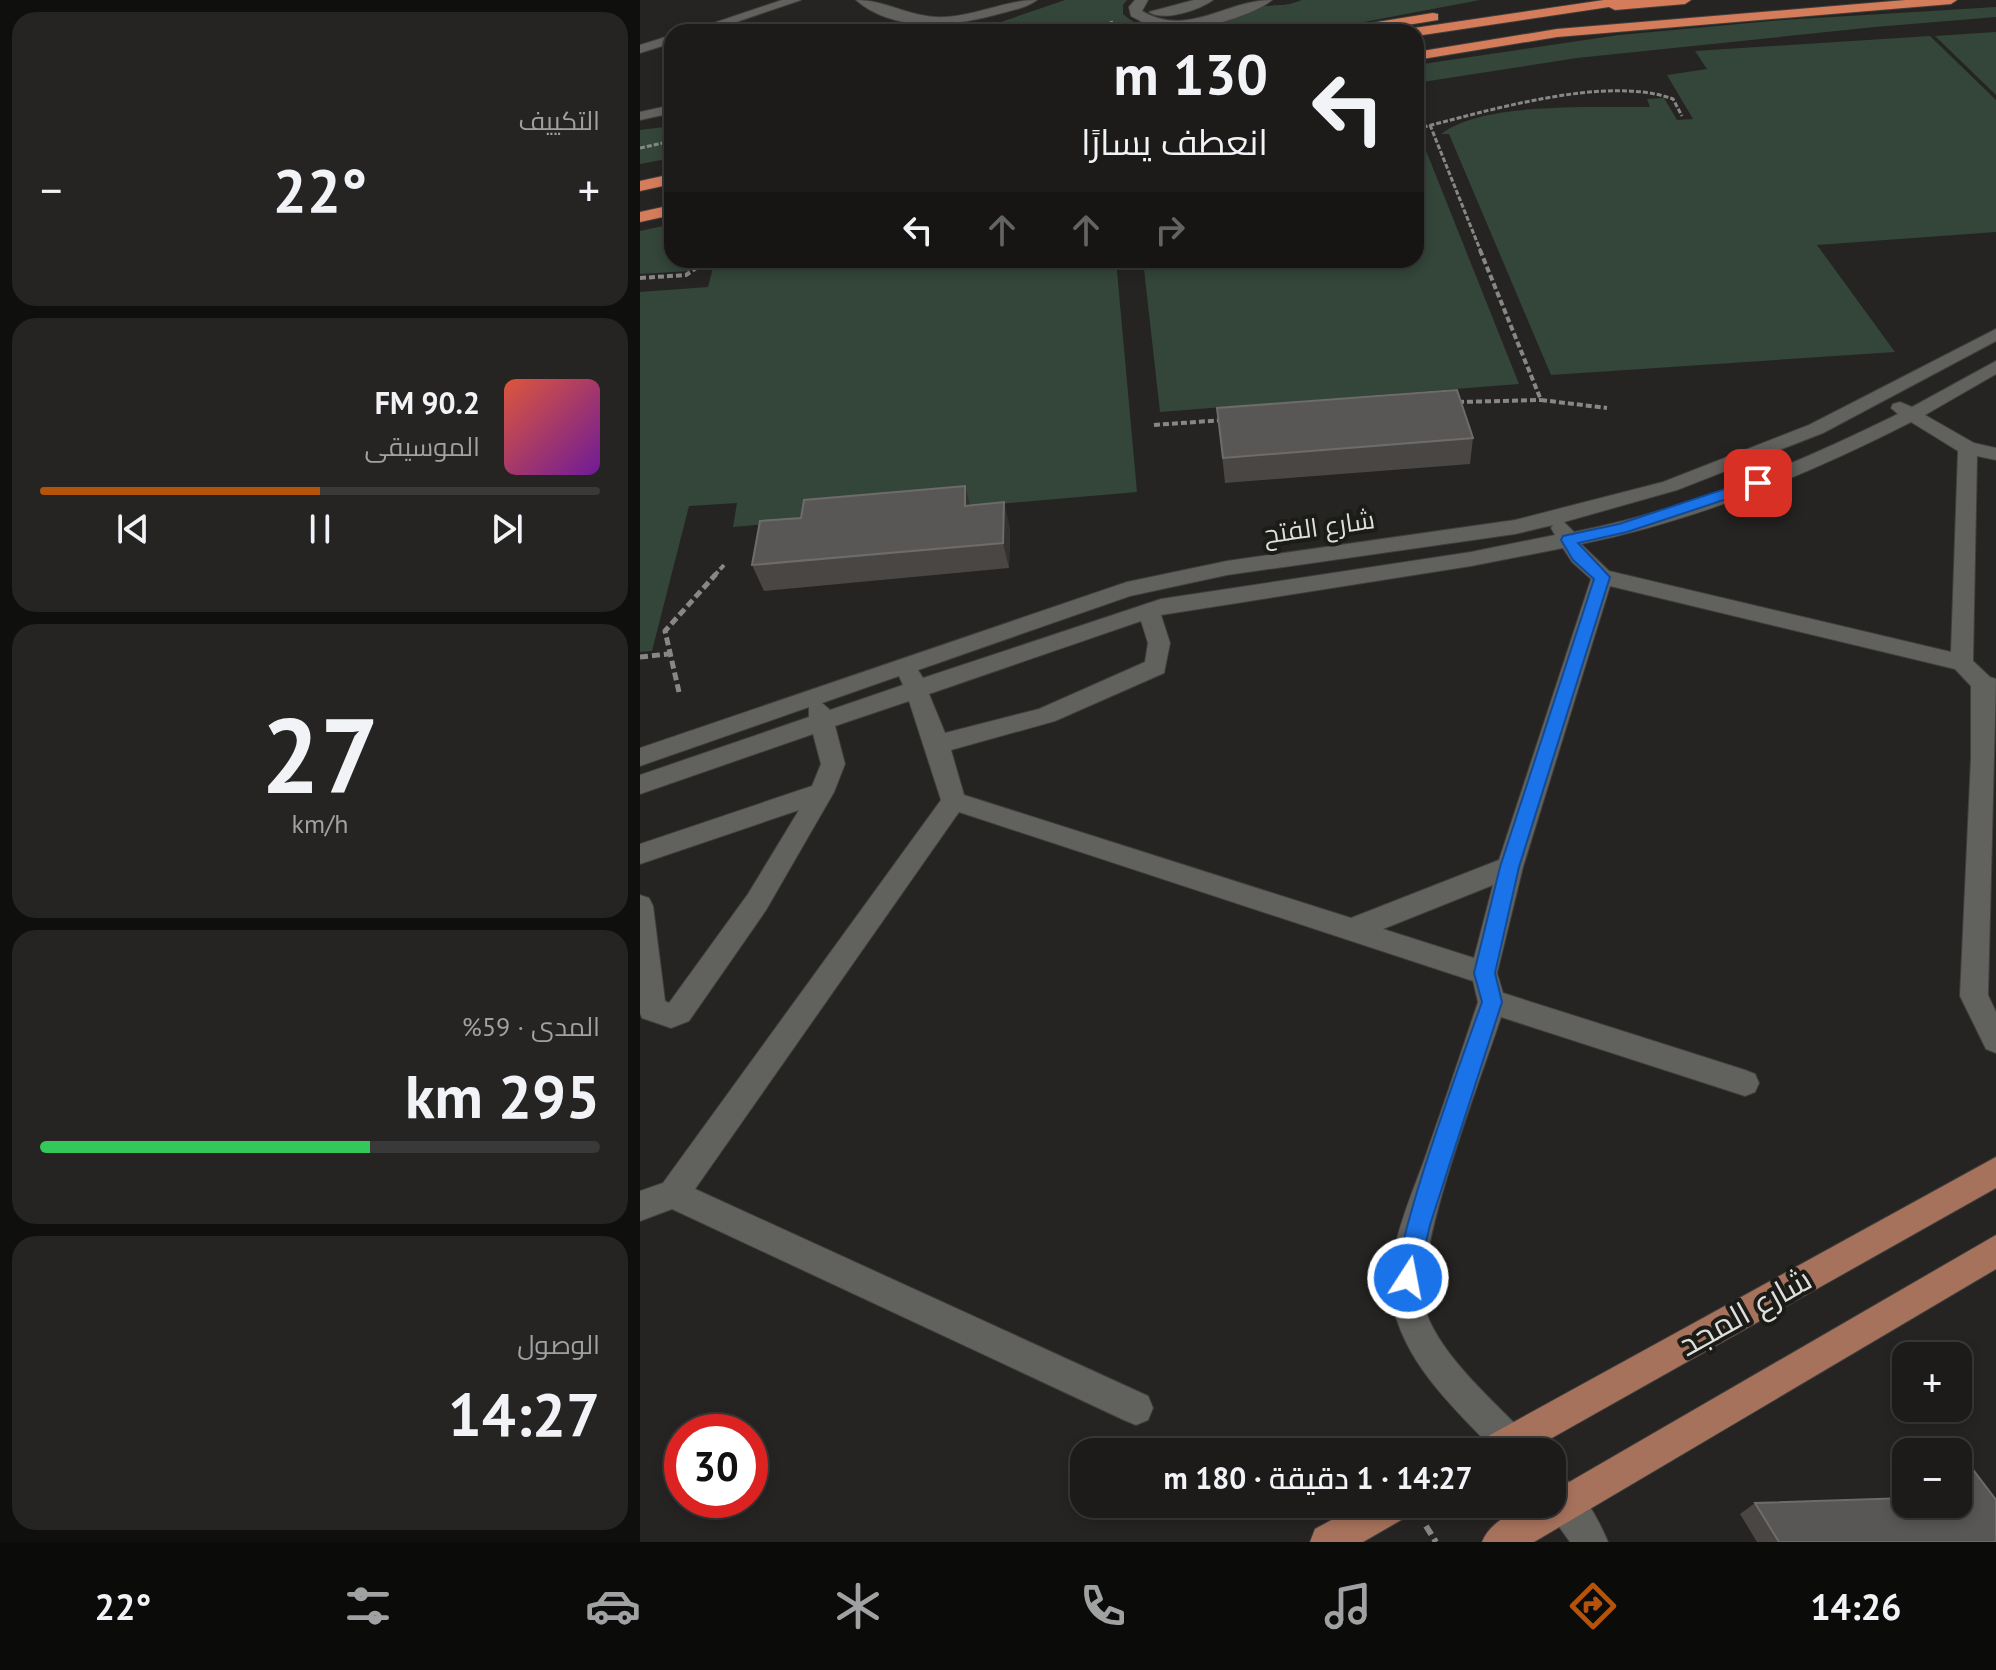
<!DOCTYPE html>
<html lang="ar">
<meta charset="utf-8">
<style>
:root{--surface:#1c1b1a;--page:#252423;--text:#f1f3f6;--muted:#a0a1a2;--line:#3a3939;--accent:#b45309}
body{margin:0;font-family:"PT Sans",Cairo,sans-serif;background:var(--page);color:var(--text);direction:rtl;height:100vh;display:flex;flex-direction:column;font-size:30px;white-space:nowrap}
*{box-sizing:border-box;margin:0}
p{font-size:26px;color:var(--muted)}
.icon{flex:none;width:44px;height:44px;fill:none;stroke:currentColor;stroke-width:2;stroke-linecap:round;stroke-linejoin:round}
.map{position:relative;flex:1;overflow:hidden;direction:ltr}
.sheet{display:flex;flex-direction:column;gap:12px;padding:12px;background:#0f0f0e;width:640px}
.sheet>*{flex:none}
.guide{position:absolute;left:24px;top:24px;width:760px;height:244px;border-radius:24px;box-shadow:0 4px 12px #0003,0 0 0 2px var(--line);direction:rtl;background:#1c1b1a;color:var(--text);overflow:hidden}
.fabs{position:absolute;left:1252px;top:1342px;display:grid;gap:16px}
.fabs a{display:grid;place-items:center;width:80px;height:80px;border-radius:16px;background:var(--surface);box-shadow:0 4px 12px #0003,0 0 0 2px var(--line);font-size:40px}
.speed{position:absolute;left:24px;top:1414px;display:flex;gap:16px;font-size:40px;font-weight:700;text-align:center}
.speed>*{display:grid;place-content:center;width:104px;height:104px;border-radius:50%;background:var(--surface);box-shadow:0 4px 12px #0003,0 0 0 2px var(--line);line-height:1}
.speed .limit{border:12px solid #d22;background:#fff;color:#111}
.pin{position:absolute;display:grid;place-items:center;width:68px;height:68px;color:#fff;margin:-34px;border-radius:16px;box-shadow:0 4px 12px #0006}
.me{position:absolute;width:88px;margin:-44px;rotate:11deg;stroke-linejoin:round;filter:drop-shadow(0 0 6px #0008)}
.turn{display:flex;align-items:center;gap:28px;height:168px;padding:0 24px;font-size:36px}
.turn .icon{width:104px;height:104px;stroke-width:2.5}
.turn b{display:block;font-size:56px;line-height:68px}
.lanes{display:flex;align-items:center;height:76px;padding:0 24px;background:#0003;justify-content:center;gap:40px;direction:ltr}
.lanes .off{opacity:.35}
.big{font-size:60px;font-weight:600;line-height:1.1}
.sheet .tile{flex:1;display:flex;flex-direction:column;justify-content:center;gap:12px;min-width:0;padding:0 28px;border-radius:24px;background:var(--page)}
.sheet .dial{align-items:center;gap:0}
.dial b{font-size:104px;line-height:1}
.song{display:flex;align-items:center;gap:24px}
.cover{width:96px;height:96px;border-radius:12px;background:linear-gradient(135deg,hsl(10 70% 55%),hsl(280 70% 35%))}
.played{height:8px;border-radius:4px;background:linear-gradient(90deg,var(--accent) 50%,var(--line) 50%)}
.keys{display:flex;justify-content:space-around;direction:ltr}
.heat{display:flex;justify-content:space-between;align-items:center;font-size:44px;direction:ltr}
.charge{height:12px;border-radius:6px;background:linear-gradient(90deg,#34c759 59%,var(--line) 0)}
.trip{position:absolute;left:430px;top:1438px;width:496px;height:80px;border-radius:24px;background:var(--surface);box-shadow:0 4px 12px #0003,0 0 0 2px var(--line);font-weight:600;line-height:80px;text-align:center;direction:rtl}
.menu{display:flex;height:128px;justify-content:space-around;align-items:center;background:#0b0b0a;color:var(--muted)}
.menu .icon{width:56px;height:56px}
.menu .selected{color:var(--accent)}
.menu b{font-size:36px;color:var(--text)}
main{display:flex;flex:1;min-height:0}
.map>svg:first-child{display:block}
.green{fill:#334639}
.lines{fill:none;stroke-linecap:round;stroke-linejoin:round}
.minor-casing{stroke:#403f3d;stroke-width:2}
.major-casing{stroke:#403f3d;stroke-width:2}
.highway-casing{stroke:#403f3d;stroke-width:2}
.path-far3{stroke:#888785;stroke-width:3;stroke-dasharray:5 2;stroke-linecap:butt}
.path-far2{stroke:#888785;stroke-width:4;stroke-dasharray:6 3;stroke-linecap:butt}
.path-far1{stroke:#888785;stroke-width:5;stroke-dasharray:8 4;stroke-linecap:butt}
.path{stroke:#888785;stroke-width:6;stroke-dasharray:10 5;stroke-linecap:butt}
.minor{fill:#61615e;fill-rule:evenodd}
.major{fill:#a7725c;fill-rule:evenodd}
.highway{fill:#d57d5b;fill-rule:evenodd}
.wall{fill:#494644}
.shaded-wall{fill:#343230}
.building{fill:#595755;stroke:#6e6c6a;stroke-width:2}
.route{fill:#1a73e8;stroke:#114b97;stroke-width:2}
.labels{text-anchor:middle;stroke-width:8;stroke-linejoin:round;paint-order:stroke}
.street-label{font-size:26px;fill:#dededc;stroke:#1b1b18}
.near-street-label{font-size:32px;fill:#dededc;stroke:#1b1b18}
</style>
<main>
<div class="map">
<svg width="1356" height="1542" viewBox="0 0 1356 1542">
<rect width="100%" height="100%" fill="#252422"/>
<path class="green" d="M425 0H487L483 5V14C514 43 562 28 596 16 605 13 616 7 626 6 643 4 643 7 662 0H840L671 32H332Z
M1356 7V17L1235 27 937 58 776 83V65L979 35 1143 20Z
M1356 32V95L1295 36Z
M1290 36 1356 100V232L1177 245 1255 352 911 375 809 134H801C843 101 957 108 1010 107L1007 99 1024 98 1037 120 1053 119 1027 75 1067 69 1055 51Z
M32 126V158L0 164V130Z
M776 133H779L879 384 520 412 503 260H776Z
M32 224V260H59L50 271 0 274V231Z
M75 260H476L497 492 93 527 97 503 49 506 12 651 0 652V292L68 287Z"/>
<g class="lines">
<defs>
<path id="minor" d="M142 0H161L67 32H47Z
M216 0C247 0 272 19 306 17 338 15 366 0 397 0 388 7 374 10 362 13 317 26 255 34 216 0Z
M495 0H508L502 11C548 38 586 0 632 0 611 17 555 32 527 29 514 28 503 23 491 16L489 7Z
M554 0H573C559 10 524 22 509 12Z
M32 35V43L0 53V45Z
M32 105V113L0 120V112Z
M1356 329V341L1183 433 1037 490 924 522 934 532C1046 510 1155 465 1258 414L1251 408 1253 404 1260 402 1272 407 1356 361V374L1285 415 1334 443 1356 448V460L1337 456 1333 661 1350 677 1356 679 1348 995 1356 1012V1053L1346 1049 1320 996 1331 758V686L1315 669 970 586 883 867 857 973 863 993 1105 1070 1115 1074 1119 1083 1115 1092 1105 1096 861 1017C842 1076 769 1261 786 1312 802 1358 858 1405 891 1440L896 1452H856C817 1411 768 1367 754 1310 740 1258 773 1195 789 1146 806 1098 822 1050 838 1002L833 981 319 812 55 1189 508 1396 513 1408 508 1420 496 1425 484 1420 32 1209 0 1221V1191L23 1183 301 800 269 701 195 726 205 764 194 792 126 910 49 1021 31 1028 2 1018 0 1013V895L9 898 13 906 25 1001 29 1003 108 894 159 810 0 864V844L172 786 181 764 173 734 0 794V775L169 717V707L0 766V748L487 582 587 561 875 520 1023 482 1169 425ZM1271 422 1318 451 1311 652 969 571 941 544C1056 521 1167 475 1271 422ZM913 525 911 528 915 535 831 552 521 599 283 678 278 670 490 596 587 575 875 534ZM923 548 932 562 951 579 859 860 711 918 324 795 311 750 415 721 524 673 530 643 521 615 831 566ZM501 621 508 643 505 662 399 709 305 733 289 694ZM259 676 263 685 190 710 182 703ZM853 885 834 958 743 929Z
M912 1471C939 1482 957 1516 968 1542H930L903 1504H912Z"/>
<path id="major" d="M1356 1157V1188L887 1452H836L841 1440Z
M1356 1235V1269L894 1542H842C852 1517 887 1504 912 1504V1492Z
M721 1504H773L768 1516 723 1542H670L675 1529Z"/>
<path id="highway" d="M964 0H1051L1045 4 975 10 969 7 776 36V32H767L774 28Z
M1266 0H1317L1311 4 917 37 776 60V52L917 29Z
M793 13 798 14V20L724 32H693L700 28Z
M32 174V184L0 191V181Z
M32 205V215L0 222V212Z"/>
</defs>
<use href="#minor" class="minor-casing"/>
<use href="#major" class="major-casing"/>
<use href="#highway" class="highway-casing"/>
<path class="path-far3" d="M443 32 473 22
M790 125 841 252
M776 129C844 112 966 74 1033 99L1042 116
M0 148 32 141"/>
<path class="path-far2" d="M840 250 901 400 967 408
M0 278 46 275 68 260
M818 402 901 400
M514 425 584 420
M74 576 84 565"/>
<path class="path-far1" d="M0 657 28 654
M39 692 25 631 76 574"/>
<path class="path" d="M786 1526 796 1542"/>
<use href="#minor" class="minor"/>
<use href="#major" class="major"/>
<use href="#highway" class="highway"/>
</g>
<path class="wall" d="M577 408 833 438 830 464 585 483Z
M325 486 330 505 370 528 369 568 124 591 112 565Z
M1328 1463 1356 1542H1117L1100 1514 1115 1503 1318 1504V1469Z"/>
<path class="shaded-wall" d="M325 486 332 512 325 506Z
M364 502 370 528 369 568 363 543Z"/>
<path class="building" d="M817 390 833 438 583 458 577 408Z
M325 486V506L364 502 363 543 112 565 120 521 161 518 164 500Z
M1328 1463 1356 1500V1542H1139L1115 1503 1266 1498V1504H1318V1470Z"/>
<path class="route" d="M1118 478 1126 483 1123 487 987 532 938 543 970 577 879 867 855 973 862 1002 790 1225 776 1286 768 1290 759 1286C747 1258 827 1045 842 1002L834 973 860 867 954 579 933 560 921 540 923 536 979 524Z"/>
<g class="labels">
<g class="street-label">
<text transform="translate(679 527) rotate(-8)" y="9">شارع الفتح</text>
</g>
<g class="near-street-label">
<text transform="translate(1105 1312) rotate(-29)" y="11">شارع المجد</text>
</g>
</g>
</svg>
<div class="fabs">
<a>+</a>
<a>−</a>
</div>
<div class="speed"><div class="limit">30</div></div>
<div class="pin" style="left:1118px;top:483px;background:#d93025"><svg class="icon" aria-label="arrive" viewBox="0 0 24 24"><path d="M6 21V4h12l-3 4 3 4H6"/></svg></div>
<svg class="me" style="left:768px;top:1278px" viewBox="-20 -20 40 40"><circle r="17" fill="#1a73e8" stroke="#fff" stroke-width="3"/><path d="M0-11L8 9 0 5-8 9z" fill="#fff"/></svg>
<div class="trip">14:27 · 1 دقيقة · 180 m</div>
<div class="guide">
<div class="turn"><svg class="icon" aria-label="left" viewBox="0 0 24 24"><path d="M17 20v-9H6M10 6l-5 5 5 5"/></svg><div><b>130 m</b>انعطف يسارًا</div></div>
<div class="lanes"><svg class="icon" aria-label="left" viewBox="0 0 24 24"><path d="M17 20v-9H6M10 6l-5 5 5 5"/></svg><svg class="icon off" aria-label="ahead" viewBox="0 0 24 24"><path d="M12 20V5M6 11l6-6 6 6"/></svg><svg class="icon off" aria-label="ahead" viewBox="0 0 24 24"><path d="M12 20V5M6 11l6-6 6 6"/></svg><svg class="icon off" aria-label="right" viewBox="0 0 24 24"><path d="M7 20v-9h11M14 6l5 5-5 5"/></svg></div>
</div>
</div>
<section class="sheet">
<div class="tile"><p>التكييف</p>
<div class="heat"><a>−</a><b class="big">22°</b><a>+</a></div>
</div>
<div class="tile">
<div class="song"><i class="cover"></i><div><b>90.2 FM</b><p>الموسيقى</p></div></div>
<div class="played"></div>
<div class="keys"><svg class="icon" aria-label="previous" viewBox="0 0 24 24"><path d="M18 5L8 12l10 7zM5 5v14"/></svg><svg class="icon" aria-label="pause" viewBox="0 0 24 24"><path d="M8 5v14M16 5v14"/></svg><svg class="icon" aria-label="next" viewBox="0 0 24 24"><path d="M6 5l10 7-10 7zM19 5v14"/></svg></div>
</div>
<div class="tile dial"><b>27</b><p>km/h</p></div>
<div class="tile"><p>المدى · 59%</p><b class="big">295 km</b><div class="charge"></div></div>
<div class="tile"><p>الوصول</p><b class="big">14:27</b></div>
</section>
</main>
<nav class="menu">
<b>14:26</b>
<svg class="icon selected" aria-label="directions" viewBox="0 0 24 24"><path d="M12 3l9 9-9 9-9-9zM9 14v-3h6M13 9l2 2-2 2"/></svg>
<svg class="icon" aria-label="music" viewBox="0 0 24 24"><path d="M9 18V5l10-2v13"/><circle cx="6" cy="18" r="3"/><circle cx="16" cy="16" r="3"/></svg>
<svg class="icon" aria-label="phone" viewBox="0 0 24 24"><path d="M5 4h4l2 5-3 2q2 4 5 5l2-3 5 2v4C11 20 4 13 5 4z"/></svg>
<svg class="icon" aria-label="climate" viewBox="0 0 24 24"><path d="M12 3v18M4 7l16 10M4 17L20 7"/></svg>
<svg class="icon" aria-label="car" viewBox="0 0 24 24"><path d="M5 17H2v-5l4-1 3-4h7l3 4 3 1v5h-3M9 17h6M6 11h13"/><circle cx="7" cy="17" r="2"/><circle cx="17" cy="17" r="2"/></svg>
<svg class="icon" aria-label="filters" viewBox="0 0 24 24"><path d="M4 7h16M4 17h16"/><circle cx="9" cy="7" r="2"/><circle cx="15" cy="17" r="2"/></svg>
<b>22°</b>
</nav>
